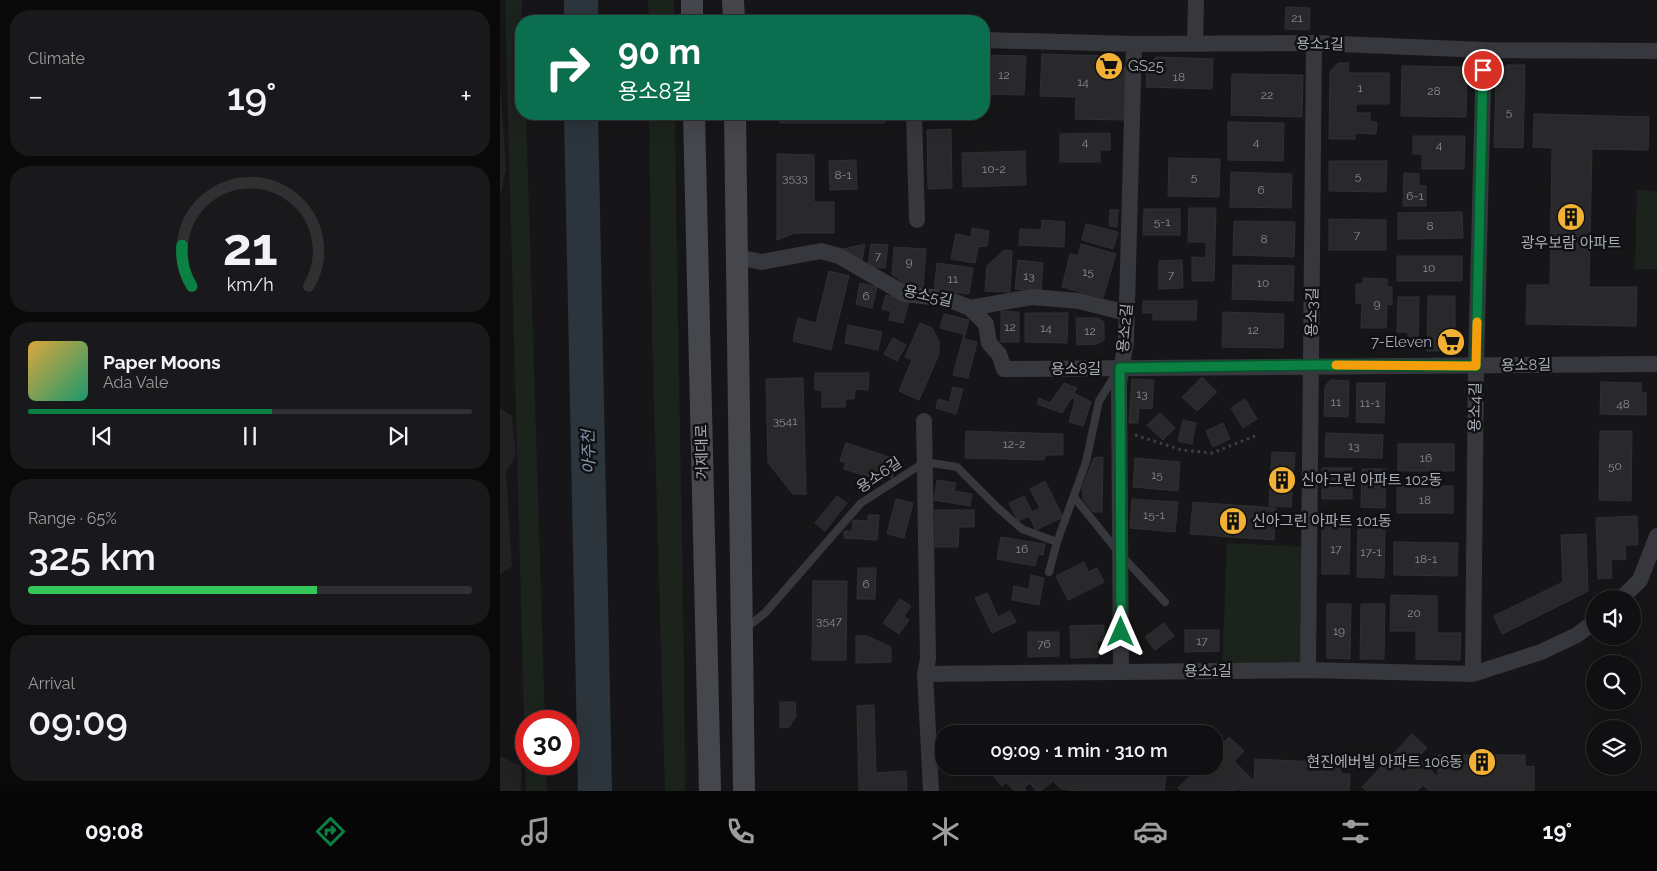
<!DOCTYPE html>
<meta charset="utf-8">
<style>
:root{--surface:#101012;--page:#19191b;--text:#f1f3f6;--muted:#9c9d9f;--line:#303032;--accent:#0b8043}
body{margin:0;font-family:Raleway,"Noto Sans KR",sans-serif;background:var(--page);color:var(--text);height:100vh;display:flex;flex-direction:column;font-size:19px;white-space:nowrap}
*{box-sizing:border-box;margin:0}
p{font-size:16px;color:var(--muted)}
.icon{flex:none;width:28px;height:28px;fill:none;stroke:currentColor;stroke-width:2;stroke-linecap:round;stroke-linejoin:round}
.map{position:relative;flex:1;overflow:hidden}
.panel{display:flex;flex-direction:column;gap:10px;padding:10px;background:#09090a;width:500px}
.panel>*{flex:none}
.hud{position:absolute;left:15px;top:15px;width:475px;height:105px;border-radius:20px;box-shadow:0 5px 20px #0002,0 0 0 1px var(--line);background:#0b6e4f;color:#fff;overflow:hidden}
.fabs{position:absolute;left:1086px;top:590px;display:grid;gap:10px}
.fabs a{display:grid;place-items:center;width:55px;height:55px;border-radius:50%;background:var(--surface);box-shadow:0 5px 20px #0002,0 0 0 1px var(--line);font-size:25px}
.speed{position:absolute;left:15px;top:710px;display:flex;gap:10px;font-size:25px;font-weight:700;text-align:center}
.speed>*{display:grid;place-content:center;width:65px;height:65px;border-radius:50%;background:var(--surface);box-shadow:0 5px 20px #0002,0 0 0 1px var(--line);line-height:1}
.speed .limit{border:8px solid #d22;background:#fff;color:#111}
.pin{position:absolute;display:grid;place-items:center;width:42px;height:42px;color:#fff;margin:-21px;border:2px solid #fff;border-radius:50%;box-shadow:0 1px 5px #0007}
.me{position:absolute;width:55px;margin:-28px;rotate:0deg;stroke-linejoin:round;filter:drop-shadow(0 0 4px #0008)}
.turn{display:flex;align-items:center;gap:18px;height:105px;padding:0 20px;font-size:22px}
.turn .icon{width:65px;height:65px;stroke-width:2.5}
.turn b{display:block;font-size:35px;line-height:42px}
.big{font-size:38px;font-weight:600;line-height:1.1}
.panel .tile{flex:1;display:flex;flex-direction:column;justify-content:center;gap:8px;min-width:0;padding:0 18px;border-radius:20px;background:var(--page)}
.panel .dial{align-items:center;gap:0}
.dial svg{height:130px;overflow:visible;fill:none;stroke:var(--line);stroke-width:7;stroke-linecap:round;text-anchor:middle}
.dial text{fill:var(--text);stroke:none}
.song{display:flex;align-items:center;gap:15px}
.cover{width:60px;height:60px;border-radius:8px;background:linear-gradient(135deg,hsl(40 70% 55%),hsl(160 70% 35%))}
.played{height:5px;border-radius:2px;background:linear-gradient(90deg,var(--accent) 55%,var(--line) 55%)}
.keys{display:flex;justify-content:space-around;direction:ltr}
.heat{display:flex;justify-content:space-between;align-items:center;font-size:28px;direction:ltr}
.charge{height:8px;border-radius:4px;background:linear-gradient(90deg,#34c759 65%,var(--line) 0)}
.trip{position:absolute;left:435px;top:725px;width:288px;height:50px;border-radius:20px;background:var(--surface);box-shadow:0 5px 20px #0002,0 0 0 1px var(--line);font-weight:600;line-height:50px;text-align:center}
.menu{display:flex;height:80px;justify-content:space-around;align-items:center;background:#060607;color:var(--muted)}
.menu .icon{width:35px;height:35px}
.menu .current{color:var(--accent)}
.menu b{font-size:22px;color:var(--text)}
main{display:flex;flex:1;min-height:0}
.map>svg:first-child{display:block}
.built{fill:#222225}
.green{fill:#1c231d}
.lines{fill:none;stroke-linecap:round;stroke-linejoin:round}
.river{stroke:#2c353c;stroke-width:34}
.building{fill:#29292c;stroke:#303034}
.path{stroke:#3d3f44;stroke-width:3;stroke-dasharray:2.5 4;stroke-linecap:butt}
.lane{stroke:#37383d;stroke-width:8}
.street{stroke:#37383d;stroke-width:16}
.secondary{stroke:#45474d;stroke-width:22}
.route-casing{stroke:#07532c;stroke-width:12}
.route{stroke:#0b8043;stroke-width:9}
.slow{stroke:#f59e0b;stroke-width:9}
.labels{text-anchor:middle;stroke-width:5;stroke-linejoin:round;paint-order:stroke}
.number-label{font-size:12px;fill:#888b94}
.street-label{font-size:15px;fill:#a8adb8;stroke:#111113}
.poi-label{font-size:15px;fill:#a8adb8;stroke:#111113;text-anchor:start}
.water-label{font-size:16px;font-style:italic;fill:#7f9bb3;stroke:#111113}
</style>
<main>
<section class="panel">
<div class="tile"><p>Climate</p>
<div class="heat"><a>−</a><b class="big">19°</b><a>+</a></div>
</div>
<div class="tile dial"><svg viewBox="0 0 100 80">
<path d="M14 69A42 42 0 1 1 86 69"/>
<path d="M14 69A42 42 0 0 1 8 44" stroke="#0b8043"/>
<text x="50" y="56" font-size="32" font-weight="700">21</text>
<text x="50" y="72" font-size="11">km/h</text>
</svg></div>
<div class="tile">
<div class="song"><i class="cover"></i><div><b>Paper Moons</b><p>Ada Vale</p></div></div>
<div class="played"></div>
<div class="keys"><svg class="icon" aria-label="previous" viewBox="0 0 24 24"><path d="M18 5L8 12l10 7zM5 5v14"/></svg><svg class="icon" aria-label="pause" viewBox="0 0 24 24"><path d="M8 5v14M16 5v14"/></svg><svg class="icon" aria-label="next" viewBox="0 0 24 24"><path d="M6 5l10 7-10 7zM19 5v14"/></svg></div>
</div>
<div class="tile"><p>Range · 65%</p><b class="big">325 km</b><div class="charge"></div></div>
<div class="tile"><p>Arrival</p><b class="big">09:09</b></div>
</section>
<div class="map">
<svg width="1157" height="791" viewBox="0 0 1157 791">
<rect width="100%" height="100%" fill="#161618"/>
<path class="built" d="M0 80 6 169 0 198Z
M0 408 12 416 16 456 6 472 12 566 0 575Z
M0 756 21 766V791H0Z"/>
<path class="green" d="M5 0H22L21 114H26L45 721H26V764H46L47 791H26Z
M148 0H174V21H149Z
M149 114H175C177 340 184 565 185 791H165L152 332Z
M1137 190 1157 191V269H1135Z
M727 543 809 547 808 670 722 671Z"/>
<g class="lines">
<path class="river" d="M81 21V0
M81 114 95 791"/>
</g>
<path class="building" d="M786 7 810 8 809 30 785 29Z
M542 54 614 56 625 68 624 120 575 119 576 97 540 96Z
M484 55 526 56 524 95 484 94Z
M656 57 713 59 712 89 646 87 647 66Z
M838 63H849L848 73H889V104H856V113H870V122H877L876 134 855 133V139H829L830 72Z
M1007 65H1025L1023 148 994 147 996 77Z
M902 66 967 67 966 117 901 116Z
M732 74 803 75 802 117 731 115Z
M280 114H386L385 123H280Z
M1034 114 1149 117 1148 150 1092 149 1089 287H1137L1136 326 1026 324 1027 285H1050L1052 148 1033 147Z
M728 122 784 123 783 161 728 160Z
M451 129 452 188 428 189 427 130Z
M610 133V150H600V162H560V134Z
M913 136H965L964 169H922V154H913Z
M525 151 526 185 463 187 462 153Z
M277 154 314 155V202H334V233H295L277 240Z
M669 158 720 159 719 197 668 196Z
M356 160 357 189 330 190 329 161Z
M829 161H887L886 192 829 191Z
M731 172 792 174 791 208 730 207Z
M904 173 919 174V186H926V206H903Z
M689 208H716L714 281H692V257L706 258V242H688Z
M644 209H680V235H643Z
M610 210H618L617 227 609 226Z
M962 212 963 238 898 239V213Z
M829 219 886 220V250H829Z
M542 220 565 222 564 247 519 245 520 229 541 230Z
M734 221 795 222 794 257 733 255Z
M586 224 618 232 613 249 582 240Z
M472 228 489 231 487 246 478 247 475 263 451 259 456 234 471 237Z
M365 244 362 260 339 250Z
M371 244 388 245 385 268 368 266Z
M581 244 616 254 603 298 562 287 570 254 578 256Z
M394 247 426 249 423 288 408 287 392 274Z
M504 250 512 251 510 292 485 291 487 266Z
M897 256H962V281H897Z
M518 260 543 263 541 291 515 289Z
M682 260 683 288 659 289V261Z
M437 263 473 268 469 294 434 290Z
M733 265 794 266 793 301 732 299Z
M329 271 349 276 331 350 293 341 298 318 316 323Z
M863 278 887 279V287H892V305L887 304 886 328H861L862 303H856V284H863Z
M360 283 377 287 372 308 356 304Z
M386 295 409 301 403 323 389 320 391 311 382 309Z
M928 296H955V351H927Z
M898 297H919L918 346H908V332H897Z
M643 301H697L696 320H653V313H643Z
M501 311 519 312V342H501Z
M723 312 784 314 783 348 722 347Z
M525 313H568L567 343 525 342Z
M444 314 469 320 464 339 477 342 468 378 453 375 464 334 440 328Z
M576 318H597L604 322V340L597 344 577 345Z
M420 323 432 328 439 341V354L419 400 399 391 412 360 405 357Z
M348 325 382 332 378 350 345 343Z
M393 338 406 345 397 361 384 354Z
M315 373H369L368 390 355 389 354 399H345V407H322V390H315Z
M702 377 717 392 697 411 682 397Z
M303 378 306 494H293L268 463 266 379Z
M632 379 654 380 652 409 639 408 638 423H629Z
M830 380 849 381 848 417 824 416 825 387Z
M1101 382 1141 383V393H1146V415L1100 414Z
M564 383 577 388 574 393 591 402 583 426 569 422 575 400 572 397 562 413 537 404 539 398 550 403Z
M857 383H885L884 423 856 422Z
M453 387 463 389 456 414 436 408 438 399 449 402Z
M745 399 757 419 743 428 731 408Z
M660 413 675 428 663 440 647 425Z
M683 420 696 423 692 444 678 441Z
M723 423 730 439 713 447 706 431Z
M466 431 563 434V455H545L544 460 465 458Z
M1100 431H1132L1131 501 1099 500Z
M826 433 883 435 882 458 825 457Z
M346 443 398 460 392 478 385 475 383 481 344 469 346 463 340 461Z
M898 444H954V471H898Z
M772 452 795 453 791 507 769 506Z
M603 457 602 512H593L583 499 582 488 594 458Z
M635 458 680 462 678 491 633 487Z
M822 468H852V499H822Z
M862 469H886L885 508 861 507Z
M437 480 456 483 454 491 472 494 470 506 434 500Z
M545 481 563 517 536 530 529 516 518 521 509 503 524 496 532 512 540 508 530 489Z
M897 486H953V513H897Z
M337 496 347 503 325 531 315 523Z
M396 499 413 503 404 538 387 534Z
M632 499 678 502 675 532 630 528Z
M693 502 776 508 774 540 690 534Z
M435 510H474V527H459L458 547H435Z
M368 515H379L377 540 344 538V531H352L353 520 368 521Z
M1137 516 1138 545H1125L1126 559 1111 560 1112 578 1098 579 1096 518Z
M822 525H850L849 574H822Z
M858 526 885 527 884 578 857 577Z
M1086 534 1088 591 1002 634 994 616 1063 582 1061 535Z
M501 537 545 544 543 555 538 554 535 566 497 559Z
M894 542 958 543 957 576 894 575Z
M584 562 588 572 597 568 604 582 568 600 556 576Z
M358 568H376L375 599H357Z
M531 575 544 578 539 605 512 600 514 586 529 589Z
M313 581H347L346 660H312Z
M487 593 498 617 510 611 516 622 492 633 475 598Z
M891 595 937 596V633H961L960 660 916 659V631H890Z
M400 599 411 606 404 616 409 620 399 634 383 623Z
M827 604H851L850 659 827 658Z
M861 604H885L884 659H860Z
M664 623 674 636 655 650 645 637Z
M604 625V641H597L598 657 571 658 570 626Z
M685 630H719V651L685 652Z
M528 632H559V656L528 657Z
M356 636H367L391 647V662L356 663Z
M280 702H295L296 716 289 727 280 728Z
M374 705 376 773 406 771 407 791H359L357 706Z
M912 734 927 748 917 758 938 777V755H1025V767L1034 766V791H929L923 785 917 791H867L862 787Z
M729 737 744 751 734 761 754 781 755 759 841 763V774H850L849 791H741L738 789 736 791H681L678 788 699 766H714V752Z
M503 766H563L569 774 570 766H657L656 773 666 774 664 791H577L561 789 553 781 541 791H536L530 783 524 788 527 791H514L506 782 502 786 493 775Z"/>
<g class="lines">
<path class="path" d="M635 435 682 450 712 453 755 436"/>
<path class="lane" d="M574 497 620 554 665 602
M549 572 557 542 586 462 599 401 616 374
M246 628 265 613 361 503 425 462 457 467 498 508 522 529 557 542"/>
<path class="street" d="M484 40 634 44 814 43 984 50 1157 51
M695 44 696 0
M414 114 417 220
M237 257 262 262 321 251 339 256 405 294 448 299 470 308 532 297 579 301 627 313
M470 308 486 324 489 343 499 354 504 369 1157 364
M424 421 428 659 425 674
M1121 599 1140 580 1157 536
M808 670 814 43
M621 671 619 383 626 341 634 44
M973 674 976 366 984 50
M431 791 425 674 808 670 973 674 1041 652 1077 635 1095 621"/>
<path class="secondary" d="M192 0V21
M233 0 234 21
M194 114 210 791
M235 114 244 791"/>
</g>
<g class="lines">
<defs>
<path id="route" d="M621 632 620 368 811 365 976 366 983 70"/>
</defs>
<use href="#route" class="route-casing"/>
<use href="#route" class="route"/>
<path class="slow" d="M836 365 976 366 977 322"/>
</g>
<defs>
<symbol id="supermarket-disc" viewBox="-11 -11 22 22"><circle r="9.5" fill="#f2b134" stroke="#111113"/><path d="M-6-5.5h2.5l.6 2H6L4.5 2H-2.5L-4.4-4H-6ZM-1.5 3.2a1.3 1.3 0 1 0 .1 0ZM3 3.2a1.3 1.3 0 1 0 .1 0Z" fill="#111"/></symbol>
<symbol id="building-disc" viewBox="-11 -11 22 22"><circle r="9.5" fill="#f2b134" stroke="#111113"/><path d="M-4-6H4V6H1V3H-1V6H-4ZM-2.5-4.3h1.7v1.8h-1.7ZM.8-4.3h1.7v1.8H.8ZM-2.5-1h1.7V.8h-1.7ZM.8-1h1.7V.8H.8Z" fill="#111"/></symbol>
</defs>
<g fill-rule="evenodd">
<use href="#supermarket-disc" x="593" y="50" width="32" height="32"/>
<use href="#building-disc" x="1055" y="201" width="32" height="32"/>
<use href="#supermarket-disc" x="935" y="326" width="32" height="32"/>
<use href="#building-disc" x="766" y="464" width="32" height="32"/>
<use href="#building-disc" x="717" y="505" width="32" height="32"/>
<use href="#building-disc" x="966" y="746" width="32" height="32"/>
</g>
<g class="labels">
<g class="number-label">
<text x="797" y="22">21</text>
<text x="504" y="79">12</text>
<text x="679" y="81">18</text>
<text x="583" y="86">14</text>
<text x="860" y="92">1</text>
<text x="934" y="95">28</text>
<text x="767" y="99">22</text>
<text x="1009" y="116">5</text>
<text x="585" y="146">4</text>
<text x="756" y="146">4</text>
<text x="939" y="149">4</text>
<text x="494" y="173">10-2</text>
<text x="343" y="179">8-1</text>
<text x="858" y="180">5</text>
<text x="694" y="181">5</text>
<text x="295" y="182">3533</text>
<text x="761" y="194">6</text>
<text x="915" y="200">6-1</text>
<text x="662" y="226">5-1</text>
<text x="930" y="230">8</text>
<text x="857" y="239">7</text>
<text x="764" y="243">8</text>
<text x="378" y="260">7</text>
<text x="409" y="266">9</text>
<text x="929" y="272">10</text>
<text x="588" y="276">15</text>
<text x="671" y="279">7</text>
<text x="529" y="280">13</text>
<text x="453" y="283">11</text>
<text x="763" y="287">10</text>
<text x="366" y="300">6</text>
<text x="877" y="308">9</text>
<text x="510" y="331">12</text>
<text x="546" y="332">14</text>
<text x="753" y="334">12</text>
<text x="590" y="335">12</text>
<text x="642" y="398">13</text>
<text x="836" y="406">11</text>
<text x="870" y="407">11-1</text>
<text x="1123" y="408">48</text>
<text x="285" y="425">3541</text>
<text x="514" y="448">12-2</text>
<text x="854" y="450">13</text>
<text x="926" y="462">16</text>
<text x="1115" y="470">50</text>
<text x="657" y="479">15</text>
<text x="925" y="504">18</text>
<text x="654" y="519">15-1</text>
<text x="522" y="553">16</text>
<text x="836" y="553">17</text>
<text x="871" y="556">17-1</text>
<text x="926" y="563">18-1</text>
<text x="366" y="588">6</text>
<text x="914" y="617">20</text>
<text x="329" y="625">3547</text>
<text x="839" y="635">19</text>
<text x="702" y="645">17</text>
<text x="544" y="648">76</text>
</g>
<g class="street-label">
<text transform="translate(820 44) rotate(1)" y="5">용소1길</text>
<text transform="translate(428 296) rotate(13)" y="5">용소5길</text>
<text transform="translate(812 312) rotate(-89)" y="5">용소3길</text>
<text transform="translate(625 328) rotate(-85)" y="5">용소2길</text>
<text transform="translate(1026 365) rotate(-1)" y="5">용소8길</text>
<text x="576" y="374">용소8길</text>
<text transform="translate(975 407) rotate(-89)" y="5">용소4길</text>
<text transform="translate(202 452) rotate(-91)" y="5">거제대로</text>
<text transform="translate(379 475) rotate(-34)" y="5">용소6길</text>
<text x="708" y="676">용소1길</text>
</g>
<g class="poi-label">
<text x="628" y="71">GS25</text>
<text x="1071" y="248" text-anchor="middle">광우보람 아파트</text>
<text x="932" y="347" text-anchor="end">7-Eleven</text>
<text x="801" y="485">신아그린 아파트 102동</text>
<text x="752" y="526">신아그린 아파트 101동</text>
<text x="963" y="767" text-anchor="end">현진에버빌 아파트 106동</text>
</g>
<g class="water-label">
<text transform="translate(88 452) rotate(-91)" y="6">아주천</text>
</g>
</g>
</svg>
<div class="fabs">
<a><svg class="icon" aria-label="sound" viewBox="0 0 24 24"><path d="M4 9h4l5-4v14l-5-4H4zM17 9q2 3 0 6"/></svg></a>
<a><svg class="icon" aria-label="search" viewBox="0 0 24 24"><circle cx="10" cy="10" r="6"/><path d="M15 15l6 6"/></svg></a>
<a><svg class="icon" aria-label="layers" viewBox="0 0 24 24"><path d="M12 4l9 5-9 5-9-5zM3 14l9 5 9-5"/></svg></a>
</div>
<div class="speed"><div class="limit">30</div></div>
<div class="pin" style="left:983px;top:70px;background:#d93025"><svg class="icon" aria-label="arrive" viewBox="0 0 24 24"><path d="M6 21V4h12l-3 4 3 4H6"/></svg></div>
<svg class="me" style="left:621px;top:632px" viewBox="-20 -20 40 40"><path d="M0-17L14 15 0 8-14 15z" fill="#0b8043" stroke="#fff" stroke-width="4"/></svg>
<div class="trip">09:09 · 1 min · 310 m</div>
<div class="hud">
<div class="turn"><svg class="icon" aria-label="right" viewBox="0 0 24 24"><path d="M7 20v-9h11M14 6l5 5-5 5"/></svg><div><b>90 m</b>용소8길</div></div>
</div>
</div>
</main>
<nav class="menu">
<b>09:08</b>
<svg class="icon current" aria-label="directions" viewBox="0 0 24 24"><path d="M12 3l9 9-9 9-9-9zM9 14v-3h6M13 9l2 2-2 2"/></svg>
<svg class="icon" aria-label="music" viewBox="0 0 24 24"><path d="M9 18V5l10-2v13"/><circle cx="6" cy="18" r="3"/><circle cx="16" cy="16" r="3"/></svg>
<svg class="icon" aria-label="phone" viewBox="0 0 24 24"><path d="M5 4h4l2 5-3 2q2 4 5 5l2-3 5 2v4C11 20 4 13 5 4z"/></svg>
<svg class="icon" aria-label="climate" viewBox="0 0 24 24"><path d="M12 3v18M4 7l16 10M4 17L20 7"/></svg>
<svg class="icon" aria-label="car" viewBox="0 0 24 24"><path d="M5 17H2v-5l4-1 3-4h7l3 4 3 1v5h-3M9 17h6M6 11h13"/><circle cx="7" cy="17" r="2"/><circle cx="17" cy="17" r="2"/></svg>
<svg class="icon" aria-label="filters" viewBox="0 0 24 24"><path d="M4 7h16M4 17h16"/><circle cx="9" cy="7" r="2"/><circle cx="15" cy="17" r="2"/></svg>
<b>19°</b>
</nav>
